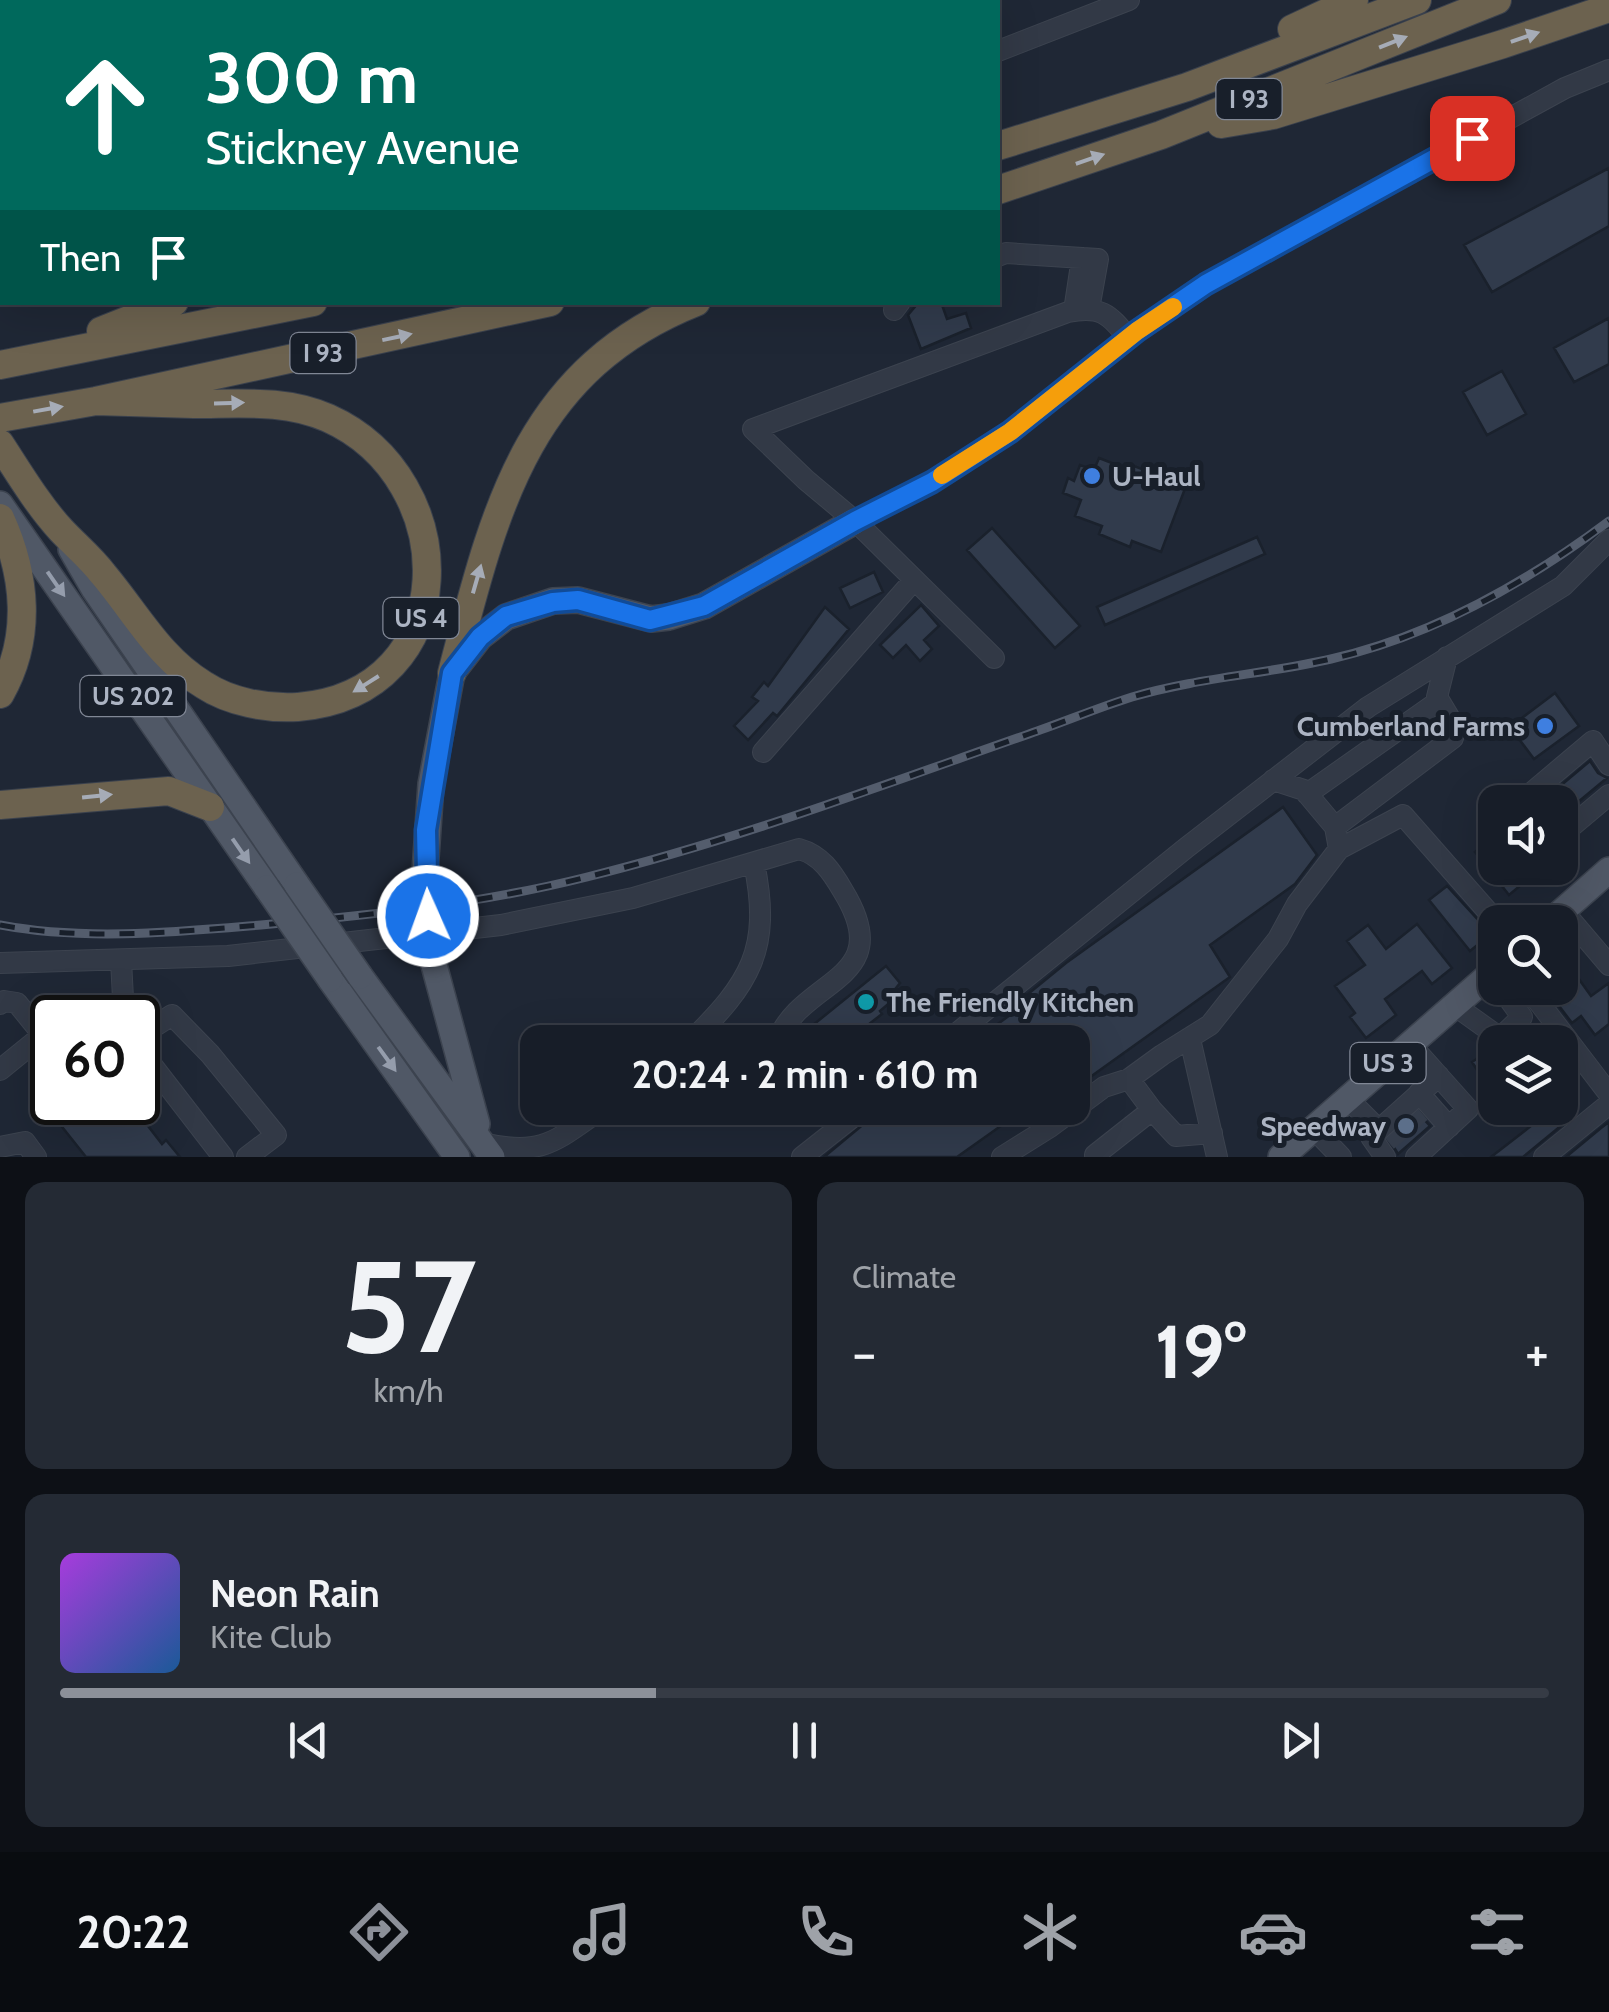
<!DOCTYPE html>
<meta charset="utf-8">
<style>
:root{--surface:#171d28;--page:#242a34;--text:#f1f3f6;--muted:#9ea2a8;--line:#363b45;--accent:#8c9099}
body{margin:0;font-family:Cabin,sans-serif;background:var(--page);color:var(--text);height:100vh;display:flex;flex-direction:column;font-size:38px;white-space:nowrap}
*{box-sizing:border-box;margin:0}
p{font-size:32px;color:var(--muted)}
.icon{flex:none;width:55px;height:55px;fill:none;stroke:currentColor;stroke-width:2;stroke-linecap:round;stroke-linejoin:round}
.map{position:relative;height:1157px;overflow:hidden}
.drawer{display:flex;flex-direction:column;gap:25px;padding:25px;background:#0d1016;flex:1}
.drawer>*{flex:none}
.hud{position:absolute;left:0px;top:0px;width:1000px;height:305px;box-shadow:0 10px 40px #0002,0 0 0 2px var(--line);background:#00695c;color:#fff;overflow:hidden}
.buttons{position:absolute;left:1478px;top:785px;display:grid;gap:20px}
.buttons a{display:grid;place-items:center;width:100px;height:100px;border-radius:20px;background:var(--surface);box-shadow:0 10px 40px #0002,0 0 0 2px var(--line);font-size:50px}
.speed{position:absolute;left:30px;top:995px;display:flex;gap:20px;font-size:50px;font-weight:700;text-align:center}
.speed>*{display:grid;place-content:center;width:130px;height:130px;border-radius:50%;background:var(--surface);box-shadow:0 10px 40px #0002,0 0 0 2px var(--line);line-height:1}
.speed .limit{border:5px solid #111;border-radius:15px;background:#fff;color:#111}
.pin{position:absolute;display:grid;place-items:center;width:85px;height:85px;color:#fff;margin:-42px;border-radius:20px;box-shadow:0 5px 15px #0006}
.me{position:absolute;width:110px;margin:-55px;rotate:358deg;stroke-linejoin:round;filter:drop-shadow(0 0 8px #0008)}
.turn{display:flex;align-items:center;gap:35px;height:210px;padding:0 40px;font-size:45px}
.turn .icon{width:130px;height:130px;stroke-width:2.5}
.turn b{display:block;font-size:70px;line-height:85px}
.then{display:flex;align-items:center;height:95px;padding:0 40px;background:#0003;gap:20px;font-size:38px}
.big{font-size:75px;font-weight:800;line-height:1.1}
.drawer .widget{flex:1;display:flex;flex-direction:column;justify-content:center;gap:15px;min-width:0;padding:0 35px;border-radius:20px;background:var(--page)}
.drawer .dial{align-items:center;gap:0}
.dial b{font-size:130px;line-height:1}
.song{display:flex;align-items:center;gap:30px}
.cover{width:120px;height:120px;border-radius:15px;background:linear-gradient(135deg,hsl(280 70% 55%),hsl(210 70% 35%))}
.played{height:10px;border-radius:5px;background:linear-gradient(90deg,var(--accent) 40%,var(--line) 40%)}
.keys{display:flex;justify-content:space-around;direction:ltr}
.heat{display:flex;justify-content:space-between;align-items:center;font-size:55px;direction:ltr}
.drawer .tiles{flex:1;display:grid;gap:25px;grid-template-columns:1fr 1fr}
.widget:last-child{grid-column:span 2}
.trip{position:absolute;left:520px;top:1025px;width:570px;height:100px;border-radius:20px;background:var(--surface);box-shadow:0 10px 40px #0002,0 0 0 2px var(--line);font-weight:800;line-height:100px;text-align:center}
.tabs{display:flex;height:160px;justify-content:space-around;align-items:center;background:#090c10;color:var(--muted)}
.tabs .icon{width:70px;height:70px}
.tabs .current{color:var(--accent)}
.tabs b{font-size:45px;color:var(--text)}
.map>svg:first-child{display:block}
.building{fill:#313b4c;stroke:#1a212c;stroke-width:2.5}
.lines{fill:none;stroke-linecap:round;stroke-linejoin:round}
.minor-tunnel{stroke:#343c4a;stroke-width:20;stroke-dasharray:20 10;stroke-linecap:butt}
.minor-casing{stroke:#3c434f;stroke-width:22}
.major-casing{stroke:#3c434f;stroke-width:28}
.highway-casing{stroke:#3a414d;stroke-width:30}
.minor{stroke:#323946;stroke-width:20}
.major{stroke:#505866;stroke-width:25}
.highway{stroke:#6c624f;stroke-width:28}
.rail-casing{stroke:#545d6d;stroke-width:9}
.rail{stroke:#181f2a;stroke-width:5;stroke-dasharray:15;stroke-linecap:butt}
.major-bridge-casing{stroke:#3c434f;stroke-width:28;stroke-linecap:butt}
.major-bridge{stroke:#505866;stroke-width:25}
.oneway{fill:#a6acb7}
.oneway2{fill:#959dac}
.route-casing{stroke:#114b97;stroke-width:25}
.route{stroke:#1a73e8;stroke-width:18}
.slow{stroke:#f59e0b;stroke-width:18}
.shop-dot{fill:#3f7fe0;stroke:#181f2a;stroke-width:4}
.culture-dot{fill:#0f9aa8;stroke:#181f2a;stroke-width:4}
.service-dot{fill:#5c6f8a;stroke:#181f2a;stroke-width:4}
.labels{text-anchor:middle;stroke-width:10;stroke-linejoin:round;paint-order:stroke}
.shield{fill:#181f2a;stroke:#808795;stroke-width:2.5}
.shield-label{font-size:25px;font-weight:bold;fill:#acb4c3}
.poi-label{font-size:28px;font-weight:bold;fill:#acb4c3;stroke:#181f2a;text-anchor:start}
</style>
<div class="map">
<svg width="1609" height="1157" viewBox="0 0 1609 1157">
<rect width="100%" height="100%" fill="#1f2735"/>
<path class="building" d="M1609 168V226L1492 292 1464 245Z
M919 302H941L947 319 966 313 971 328 921 349 908 315Z
M1609 318V364L1574 382 1554 348Z
M1502 371 1526 414 1487 435 1463 392Z
M1099 458 1127 469 1129 464 1186 486 1161 552 1132 541 1130 547 1099 534 1102 526 1075 516 1081 500 1063 493 1068 478 1074 481 1080 465 1094 470Z
M992 528 1080 626 1055 648 967 550Z
M1257 537 1265 554 1105 625 1097 607Z
M874 572 883 592 850 608 840 588Z
M921 605 939 626 924 640 932 649 920 661 906 645 893 658 880 645Z
M825 607 849 629 777 716 773 713 748 740 734 726 758 701 752 697 764 682 768 686Z
M1555 693 1579 726 1534 759 1510 727Z
M1590 761 1598 773 1607 778 1560 817V802H1541Z
M1283 807 1317 855 1295 884 1210 945 1230 977 1072 1090V1042H990L984 1034 1032 999 1028 994 1066 963Z
M1495 837V868H1518L1527 880 1509 895 1475 852Z
M1447 886 1491 934 1470 951 1429 900Z
M1417 924 1452 968 1432 984 1422 971 1385 999 1396 1015 1366 1038 1350 1017 1355 1013 1335 986 1365 965 1347 941 1368 925 1386 949Z
M886 966 900 983 896 988 900 994 880 1011 882 1014 846 1042H792Z
M1576 975 1591 996 1609 983V1024L1595 1035 1581 1016 1572 1023 1550 994Z
M1493 1048H1495V1097L1472 1062Z
M64 1102H120L132 1118 138 1113 162 1144 166 1140 180 1157H86L51 1113Z
M883 1108H1026L957 1157H824Z
M1546 1108H1558L1568 1120 1523 1157H1491L1531 1126 1528 1123Z
M1418 1113 1430 1126 1398 1154 1389 1139Z
M1609 1122V1157H1566L1601 1128Z"/>
<g class="lines">
<path class="minor-tunnel" d="M1407 1111 1425 1132
M1389 1127 1406 1148"/>
<defs>
<path id="minor" d="M940 0V2
M393 2 394 0
M673 2 674 0
M998 51 1129 0
M998 256 1006 253 1098 259 1089 309
M894 310 900 302
M1074 311 1082 258
M855 521 932 482 1010 432 1137 331 1207 284 1565 88 1609 70
M994 658 855 521 806 480 753 429 1068 312C1100 306 1109 313 1128 338
M763 752 914 580
M1273 780 1304 790 1335 827 1453 738 1455 727 1437 697 1447 657
M1307 794 1439 701
M1527 802 1524 799 1593 741 1609 765
M1560 836 1609 795
M1339 849 1403 815 1497 922
M1563 911 1609 965
M121 960 124 1018
M0 963 228 956 501 925 633 898 799 849C821 855 832 872 843 891 899 982 801 977 777 1042
M1528 988 1609 1094
M0 1004 4 1001 17 1003 43 1035 0 1070
M1454 1005 1496 1035 1504 1034 1522 1017 1501 988
M138 1037 172 1015 210 1054 276 1135 247 1157
M1190 1039 1217 1157
M690 1042C750 983 772 950 754 863
M946 1042 1186 848 1368 707 1563 586 1609 540
M1410 1044 1468 1109 1416 1157
M138 1047 223 1157
M1129 1079 1162 1055 1210 1025 1278 939 1297 904 1339 849 1335 827
M1419 1093 1449 1127
M1348 1099 1378 1129
M1315 1130 1341 1157
M482 1143C543 1157 555 1141 603 1108
M0 1147 25 1142 36 1157
M1095 1155 1152 1110 1176 1136 1212 1133
M802 1157 864 1108
M1002 1157 1050 1127 1104 1087 1129 1079 1152 1110
M1385 1157 1371 1137 1439 1076
M1544 1157 1609 1104"/>
<path id="major" d="M0 504 267 888
M71 549 94 589 297 885
M425 872 431 784 452 673 480 637 506 617 553 601 578 600 651 619 669 617 704 606 855 521
M1550 922 1609 870
M434 965 477 1124
M360 976 492 1157
M330 979 457 1157
M1281 1157 1495 970"/>
<path id="highway" d="M190 0 194 2
M250 0 253 2
M1292 29 1354 0
M1221 124 1273 115 1503 44 1609 8
M998 146 1187 87 1417 0
M998 190 1161 135 1497 0
M101 331 174 302
M0 365 313 302
M0 418 96 401 550 302
M0 444C19 473 38 505 61 530 75 545 91 558 103 574 136 613 159 658 204 685 230 702 267 709 298 707 465 693 464 479 328 418 285 399 241 404 194 404 162 403 129 402 96 401
M0 518C26 575 32 638 0 694
M452 673C494 513 525 370 696 302
M0 805 169 791 210 807"/>
</defs>
<use href="#minor" class="minor-casing"/>
<use href="#major" class="major-casing"/>
<use href="#highway" class="highway-casing"/>
<use href="#minor" class="minor"/>
<use href="#major" class="major"/>
<use href="#highway" class="highway"/>
<defs>
<path id="rail" d="M0 925C84 941 177 932 261 925 371 915 480 904 587 877 737 840 883 785 1029 734 1064 722 1097 708 1132 697 1196 678 1266 674 1331 659 1433 636 1526 583 1609 521"/>
</defs>
<use href="#rail" class="rail-casing"/>
<use href="#rail" class="rail"/>
<defs>
<path id="major-bridge" d="M425 872 434 965
M297 885 360 976
M267 888 330 979"/>
</defs>
<use href="#major-bridge" class="major-bridge-casing"/>
<use href="#major-bridge" class="major-bridge"/>
</g>
<defs><path id="oneway-solid" d="M-6-.8H1V-3.2L6.5 0L1 3.2V.8H-6Z" transform="scale(2.5)"/></defs>
<g class="oneway">
<use href="#oneway-solid" transform="translate(1525 37) rotate(-19)"/>
<use href="#oneway-solid" transform="translate(1393 42) rotate(-22)"/>
<use href="#oneway-solid" transform="translate(1090 159) rotate(-19)"/>
<use href="#oneway-solid" transform="translate(397 337) rotate(-12)"/>
<use href="#oneway-solid" transform="translate(229 403) rotate(-2)"/>
<use href="#oneway-solid" transform="translate(48 409) rotate(-10)"/>
<use href="#oneway-solid" transform="translate(477 579) rotate(-74)"/>
<use href="#oneway-solid" transform="translate(366 684) rotate(148)"/>
<use href="#oneway-solid" transform="translate(97 796) rotate(-6)"/>
</g>
<g class="oneway2">
<use href="#oneway-solid" transform="translate(56 584) rotate(55)"/>
<use href="#oneway-solid" transform="translate(241 851) rotate(55)"/>
<use href="#oneway-solid" transform="translate(387 1059) rotate(54)"/>
</g>
<g class="lines">
<defs>
<path id="route" d="M428 916 426 830 452 673 480 637 506 616 553 602 578 600 650 620 704 606 855 521 932 482 1010 432 1137 331 1206 284 1472 138"/>
</defs>
<use href="#route" class="route-casing"/>
<use href="#route" class="route"/>
<path class="slow" d="M942 475 1010 432 1137 331 1173 307"/>
</g>
<g class="shop-dot">
<circle cx="1092" cy="476" r="10"/>
<circle cx="1545" cy="726" r="10"/>
</g>
<circle class="culture-dot" cx="866" cy="1002" r="10"/>
<circle class="service-dot" cx="1406" cy="1126" r="10"/>
<g class="labels">
<g class="shield">
<rect x="1216.5" y="79" width="65" height="40" rx="8"/>
<rect x="290.5" y="333" width="65" height="40" rx="8"/>
<rect x="383.5" y="598" width="75" height="40" rx="8"/>
<rect x="80.5" y="676" width="105" height="40" rx="8"/>
<rect x="1350.5" y="1043" width="75" height="40" rx="8"/>
</g>
<g class="shield-label">
<text x="1249" y="108">I 93</text>
<text x="323" y="362">I 93</text>
<text x="421" y="627">US 4</text>
<text x="133" y="705">US 202</text>
<text x="1388" y="1072">US 3</text>
</g>
<g class="poi-label">
<text x="1112" y="486">U-Haul</text>
<text x="1525" y="736" text-anchor="end">Cumberland Farms</text>
<text x="886" y="1012">The Friendly Kitchen</text>
<text x="1386" y="1136" text-anchor="end">Speedway</text>
</g>
</g>
</svg>
<div class="buttons">
<a><svg class="icon" aria-label="sound" viewBox="0 0 24 24"><path d="M4 9h4l5-4v14l-5-4H4zM17 9q2 3 0 6"/></svg></a>
<a><svg class="icon" aria-label="search" viewBox="0 0 24 24"><circle cx="10" cy="10" r="6"/><path d="M15 15l6 6"/></svg></a>
<a><svg class="icon" aria-label="layers" viewBox="0 0 24 24"><path d="M12 4l9 5-9 5-9-5zM3 14l9 5 9-5"/></svg></a>
</div>
<div class="speed"><div class="limit">60</div></div>
<div class="pin" style="left:1472px;top:138px;background:#d93025"><svg class="icon" aria-label="arrive" viewBox="0 0 24 24"><path d="M6 21V4h12l-3 4 3 4H6"/></svg></div>
<svg class="me" style="left:428px;top:916px" viewBox="-20 -20 40 40"><circle r="17" fill="#1a73e8" stroke="#fff" stroke-width="3"/><path d="M0-11L8 9 0 5-8 9z" fill="#fff"/></svg>
<div class="trip">20:24 · 2 min · 610 m</div>
<div class="hud">
<div class="turn"><svg class="icon" aria-label="ahead" viewBox="0 0 24 24"><path d="M12 20V5M6 11l6-6 6 6"/></svg><div><b>300 m</b>Stickney Avenue</div></div>
<div class="then">Then<svg class="icon" aria-label="arrive" viewBox="0 0 24 24"><path d="M6 21V4h12l-3 4 3 4H6"/></svg></div>
</div>
</div>
<section class="drawer">
<div class="tiles">
<div class="widget dial"><b>57</b><p>km/h</p></div>
<div class="widget"><p>Climate</p>
<div class="heat"><a>−</a><b class="big">19°</b><a>+</a></div>
</div>
<div class="widget">
<div class="song"><i class="cover"></i><div><b>Neon Rain</b><p>Kite Club</p></div></div>
<div class="played"></div>
<div class="keys"><svg class="icon" aria-label="previous" viewBox="0 0 24 24"><path d="M18 5L8 12l10 7zM5 5v14"/></svg><svg class="icon" aria-label="pause" viewBox="0 0 24 24"><path d="M8 5v14M16 5v14"/></svg><svg class="icon" aria-label="next" viewBox="0 0 24 24"><path d="M6 5l10 7-10 7zM19 5v14"/></svg></div>
</div>
</div>
</section>
<nav class="tabs">
<b>20:22</b>
<svg class="icon current" aria-label="directions" viewBox="0 0 24 24"><path d="M12 3l9 9-9 9-9-9zM9 14v-3h6M13 9l2 2-2 2"/></svg>
<svg class="icon" aria-label="music" viewBox="0 0 24 24"><path d="M9 18V5l10-2v13"/><circle cx="6" cy="18" r="3"/><circle cx="16" cy="16" r="3"/></svg>
<svg class="icon" aria-label="phone" viewBox="0 0 24 24"><path d="M5 4h4l2 5-3 2q2 4 5 5l2-3 5 2v4C11 20 4 13 5 4z"/></svg>
<svg class="icon" aria-label="climate" viewBox="0 0 24 24"><path d="M12 3v18M4 7l16 10M4 17L20 7"/></svg>
<svg class="icon" aria-label="car" viewBox="0 0 24 24"><path d="M5 17H2v-5l4-1 3-4h7l3 4 3 1v5h-3M9 17h6M6 11h13"/><circle cx="7" cy="17" r="2"/><circle cx="17" cy="17" r="2"/></svg>
<svg class="icon" aria-label="filters" viewBox="0 0 24 24"><path d="M4 7h16M4 17h16"/><circle cx="9" cy="7" r="2"/><circle cx="15" cy="17" r="2"/></svg>
</nav>
